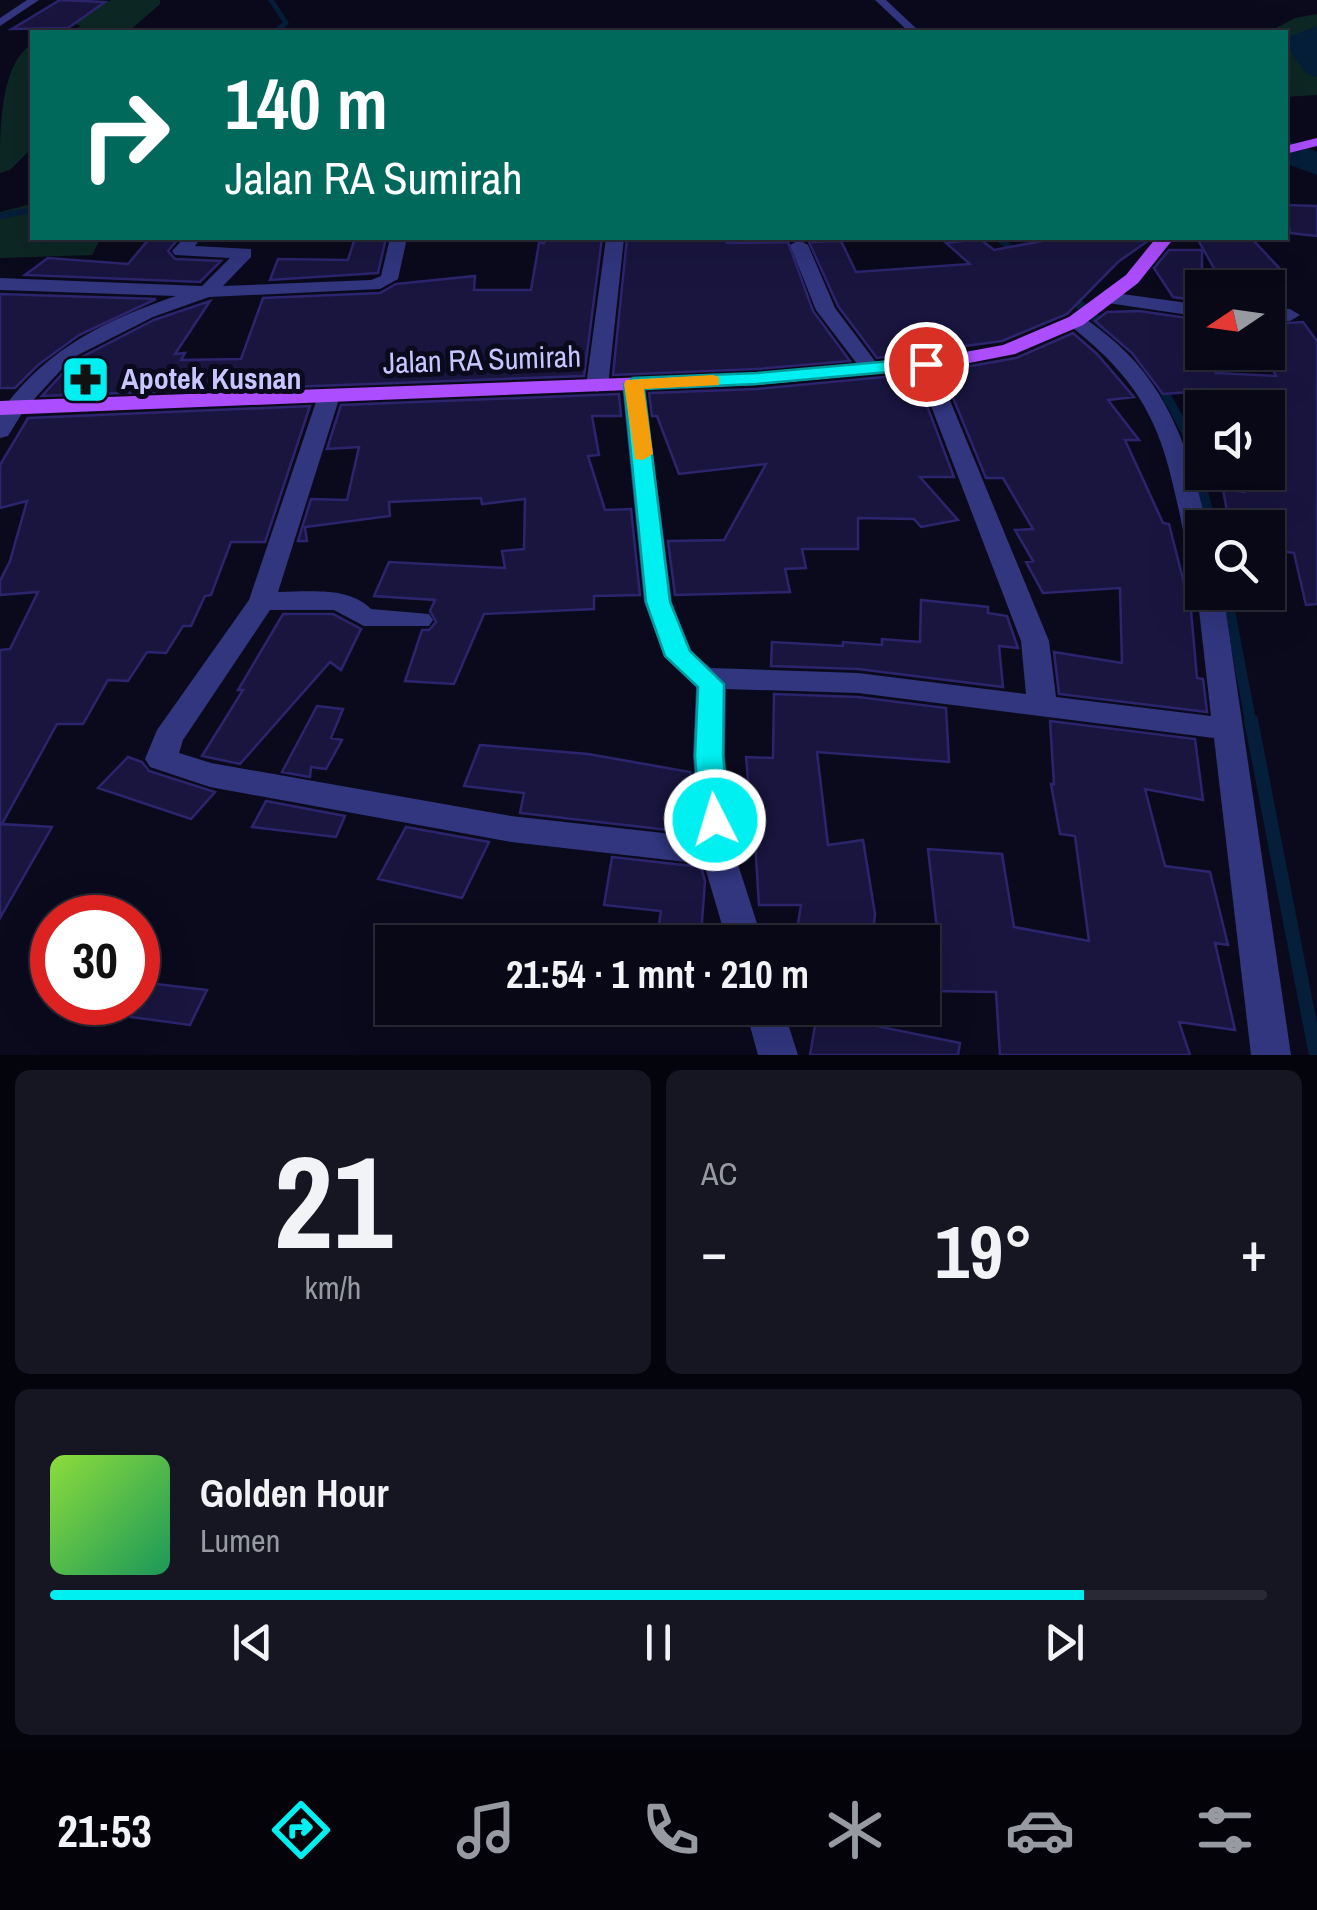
<!DOCTYPE html>
<html lang="id">
<meta charset="utf-8">
<style>
:root{--surface:#080816;--page:#161623;--text:#f1f3f6;--muted:#989aa1;--line:#292935;--accent:#00eff1}
body{margin:0;font-family:"Archivo Narrow",sans-serif;background:var(--page);color:var(--text);height:100vh;display:flex;flex-direction:column;font-size:38px;white-space:nowrap}
*{box-sizing:border-box;margin:0}
p{font-size:32px;color:var(--muted)}
.icon{flex:none;width:55px;height:55px;fill:none;stroke:currentColor;stroke-width:2;stroke-linecap:round;stroke-linejoin:round}
.map{position:relative;height:1055px;overflow:hidden}
.sheet{display:flex;flex-direction:column;gap:15px;padding:15px;background:#04040c;flex:1}
.sheet>*{flex:none}
.guide{position:absolute;left:30px;top:30px;width:1258px;height:210px;border-radius:0px;box-shadow:0 10px 40px #0002,0 0 0 2px var(--line);background:#00695c;color:#fff;overflow:hidden}
.needle{width:65px;rotate:257deg}
.buttons{position:absolute;left:1185px;top:270px;display:grid;gap:20px}
.buttons a{display:grid;place-items:center;width:100px;height:100px;border-radius:0px;background:var(--surface);box-shadow:0 10px 40px #0002,0 0 0 2px var(--line);font-size:50px}
.speed{position:absolute;left:30px;top:895px;display:flex;gap:20px;font-size:50px;font-weight:700;text-align:center}
.speed>*{display:grid;place-content:center;width:130px;height:130px;border-radius:50%;background:var(--surface);box-shadow:0 10px 40px #0002,0 0 0 2px var(--line);line-height:1}
.speed .limit{border:15px solid #d22;background:#fff;color:#111}
.pin{position:absolute;display:grid;place-items:center;width:85px;height:85px;color:#fff;margin:-42px;border:5px solid #fff;border-radius:50%;box-shadow:0 2px 10px #0007}
.me{position:absolute;width:110px;margin:-55px;rotate:355deg;stroke-linejoin:round;filter:drop-shadow(0 0 8px #0008)}
.turn{display:flex;align-items:center;gap:35px;height:210px;padding:0 30px;font-size:45px}
.turn .icon{width:130px;height:130px;stroke-width:2.5}
.turn b{display:block;font-size:70px;line-height:85px}
.big{font-size:75px;font-weight:700;line-height:1.1}
.sheet .card{flex:1;display:flex;flex-direction:column;justify-content:center;gap:15px;min-width:0;padding:0 35px;border-radius:15px;background:var(--page)}
.sheet .dial{align-items:center;gap:0}
.dial b{font-size:130px;line-height:1}
.song{display:flex;align-items:center;gap:30px}
.cover{width:120px;height:120px;border-radius:15px;background:linear-gradient(135deg,hsl(90 70% 55%),hsl(150 70% 35%))}
.played{height:10px;border-radius:5px;background:linear-gradient(90deg,var(--accent) 85%,var(--line) 85%)}
.keys{display:flex;justify-content:space-around;direction:ltr}
.heat{display:flex;justify-content:space-between;align-items:center;font-size:55px;direction:ltr}
.sheet .tiles{flex:1;display:grid;gap:15px;grid-template-columns:1fr 1fr}
.card:last-child{grid-column:span 2}
.trip{position:absolute;left:375px;top:925px;width:565px;height:100px;border-radius:0px;background:var(--surface);box-shadow:0 10px 40px #0002,0 0 0 2px var(--line);font-weight:700;line-height:100px;text-align:center}
.dock{display:flex;height:160px;justify-content:space-around;align-items:center;background:#030309;color:var(--muted)}
.dock .icon{width:70px;height:70px}
.dock .on{color:var(--accent)}
.dock b{font-size:45px;color:var(--text)}
.map>svg:first-child{display:block}
.green{fill:#0d2724}
.lines{fill:none;stroke-linecap:round;stroke-linejoin:round}
.stream-far4{stroke:#051e3a;stroke-width:5}
.stream-far3{stroke:#051e3a;stroke-width:6}
.stream-far2{stroke:#051e3a;stroke-width:9}
.stream-far1{stroke:#051e3a;stroke-width:11}
.stream{stroke:#051e3a;stroke-width:14}
.river{fill:#051e3a;fill-rule:evenodd}
.building{fill:#19153f;stroke:#2c256d;stroke-width:2.5}
.minor{fill:#31367f;fill-rule:evenodd}
.major{fill:#ac4dff;fill-rule:evenodd}
.route{fill:#00eff1;stroke:#009b9d;stroke-width:2.5}
.slow{fill:#f59e0b}
.labels{text-anchor:middle;stroke-width:10;stroke-linejoin:round;paint-order:stroke}
.street-label{font-size:30px;fill:#c7c6ff;stroke:#0b0a1d}
.poi-label{font-size:30px;font-weight:bold;fill:#c7c6ff;stroke:#0b0a1d;text-anchor:start}
</style>
<div class="map">
<svg width="1317" height="1055" viewBox="0 0 1317 1055">
<rect width="100%" height="100%" fill="#0b0a1d"/>
<path class="green" d="M111 0H160V4L128 32H68L81 26 72 23 75 19Z
M1317 14V95L1285 97V32H1268L1295 18Z
M32 44V148L10 170 0 173C0 129 0 64 32 44Z
M32 204V238H101L92 255 0 258V212Z"/>
<g class="lines">
<path class="stream-far4" d="M271 0 286 23 275 32"/>
<path class="stream-far3" d="M0 216 32 210
M997 238 1020 254"/>
<path class="stream-far2" d="M1067 294 1107 328
M1160 384 1186 432 1195 466"/>
<path class="stream-far1" d="M1195 464 1212 528
M1226 592 1251 723"/>
<path class="stream" d="M1251 720 1316 1055"/>
<path class="river" d="M1317 26V77L1307 74 1285 44 1288 37Z
M1285 140 1317 152V175L1285 163Z"/>
</g>
<path class="building" d="M60 0 105 2 68 28 12 29Z
M1285 205 1317 206V236L1290 233Z
M355 238H386L378 273 270 280 278 259 348 260Z
M545 238H602L584 376 42 396 74 361 154 320 210 301 175 354 185 353 181 360 241 359 263 298 380 293 396 284 475 276 474 290H531L539 243H544Z
M627 238H726L727 243 788 242 813 311 850 361 757 369 613 375Z
M1058 238H1152L1118 262 1067 314 1002 341 877 358 838 306 809 242 841 241 856 272 970 264 946 243 980 239 994 250Z
M1197 238H1251L1282 271H1260L1284 305 1268 304V288H1225Z
M149 239H178L168 251 175 259 221 261 200 282 25 275 48 258 128 264Z
M1169 250H1202V301L1173 297 1154 268Z
M0 294 156 299 79 335 38 365 15 388H0Z
M1139 311 1202 320V352L1216 373 1276 376 1268 361V324L1303 322 1317 341V604L1306 605 1294 553 1268 549V528H1230L1223 489 1244 492 1233 472H1268V408H1198L1190 392 1163 394 1132 353 1095 321 1107 312Z
M1073 333 1097 354 1134 397 1108 400 1139 440H1125L1163 523 1169 524 1191 611 1197 678 1203 679 1207 712 1059 694 1054 652 1122 663 1120 588 1043 593 1026 562 1033 561 1015 530 1033 529 1003 478H986L942 371 1016 358Z
M915 374 954 477H920L958 520 921 527 914 519 858 518V549H802L806 568 785 569 790 592 675 595 668 541 724 540 766 464 679 474 657 416H652L649 393 757 389Z
M619 394 621 416H592L599 455 588 456 605 510 631 509 640 595 594 596V609L484 614 454 684 405 681 422 630H429L436 622 430 611 435 600 374 596 389 562 505 568 502 551 524 549 525 499 482 504 481 498 389 502 390 516 305 527 307 541H298L311 499 347 500 359 447 327 449 341 405Z
M310 406 265 542H231L211 595 205 596 191 626H183L166 653 147 652 128 681 108 680 83 724H57L2 824 52 827 0 918V650L10 649 38 592 0 595V581L10 561 27 501 0 508V465L28 418Z
M921 600 988 607V613L1007 616 1018 648 999 646 1003 687 858 669 771 666 772 642 843 646V642L882 645V639L920 642Z
M283 614H333L361 629 341 670 330 662 240 764 202 756 243 690H238Z
M774 694 858 697 946 708 949 762 817 752 828 845 863 840 875 914 872 942H795L801 905H759L755 841H737L731 777 748 780 746 757 773 758Z
M317 706 343 709 331 738 342 740 326 769 311 767 310 777 282 772Z
M1050 721 1195 739 1203 800 1145 789 1165 866 1210 872 1228 945 1215 943 1235 1030 1179 1022 1190 1055H1000L996 992 931 991 920 929H937L928 849 1002 854 1014 927 1089 941 1075 836 1060 834 1051 784H1054Z
M480 745 588 754 690 772 695 833 520 813 524 793 464 786Z
M128 757 142 762 149 771 215 792 191 819 98 788Z
M266 801 345 816 336 837 252 827Z
M406 827 489 842 462 898 378 879Z
M612 857 701 867 705 881 701 935 658 931 661 911 604 905Z
M148 983 207 990 190 1025 131 1017Z
M817 1014 960 1043 958 1055H810Z"/>
<g class="lines">
<path class="minor" d="M27 0H39L0 26V18Z
M875 0H886L920 32H909Z
M184 238H201L195 246 251 249V257L223 286 371 280 381 276 390 238H407L398 279 380 289 209 297 153 317 72 358 24 410 8 436 0 438V413L4 407C50 347 106 320 176 296L0 290V278L202 286 230 258 175 255 172 251Z
M606 238H624L608 386 597 392 586 386Z
M799 240 808 245 835 308 881 369 878 373H864L816 310 790 245Z
M1108 292 1202 305V317L1101 302V294Z
M1268 308 1290 309 1300 315 1290 321 1268 320Z
M1076 315C1088 319 1098 328 1108 336 1169 385 1191 455 1207 528H1202V567L1189 559C1166 450 1162 397 1069 325L1066 321Z
M925 358 935 364 1049 641 1056 697 1211 716 1197 592 1202 586V592H1223L1291 1055H1251L1214 738 858 693 726 689 725 756 734 852 763 942H727L704 864 511 842 210 787 150 767 145 759 157 730 249 600 318 396 329 390 340 396 278 592C309 592 348 586 371 609L429 614 433 620 429 626H364L334 610H270L183 740 179 753 211 763 511 816 699 837 693 756 696 687 664 656 644 602 622 384 633 378 644 384 672 602 690 651 711 668 858 673 1026 694 1021 641 915 364Z
M745 1008H783L798 1055H758Z"/>
<path class="major" d="M1317 138V146L1285 154V146Z
M1156 238H1174L1138 283 1083 325 1015 354 949 367 757 385 0 415V401L757 373 949 355 1003 345 1069 317 1126 275Z"/>
</g>
<path class="route" d="M926 358 932 360V368L757 384 644 389 670 602 690 651 724 684 723 756 730 820 725 828 715 832 704 828 700 820 695 756 698 687 665 656 646 602 624 384 633 378 757 373Z"/>
<path class="slow" d="M713 375 719 377V385L644 389 653 454 643 460 635 459 624 384 626 380Z"/>
<defs>
<symbol id="pharmacy-square" viewBox="-11 -11 22 22"><rect x="-9" y="-9" width="18" height="18" rx="4" fill="#00eff1" stroke="#0b0a1d"/><path d="M-2-6h4v4h4v4h-4v4h-4v-4h-4v-4h4Z" fill="#111"/></symbol>
</defs>
<g fill-rule="evenodd">
<use href="#pharmacy-square" x="58" y="352" width="55" height="55"/>
</g>
<g class="labels">
<g class="street-label">
<text transform="translate(482 360) rotate(-2)" y="10">Jalan RA Sumirah</text>
</g>
<g class="poi-label">
<text x="121" y="389">Apotek Kusnan</text>
</g>
</g>
</svg>
<div class="buttons">
<a><svg class="needle" viewBox="-14 -14 28 28"><path d="M0-13l5 13h-10z" fill="#e53935"/><path d="M0 13l5-13h-10z" fill="#989aa1"/></svg></a>
<a><svg class="icon" aria-label="sound" viewBox="0 0 24 24"><path d="M4 9h4l5-4v14l-5-4H4zM17 9q2 3 0 6"/></svg></a>
<a><svg class="icon" aria-label="search" viewBox="0 0 24 24"><circle cx="10" cy="10" r="6"/><path d="M15 15l6 6"/></svg></a>
</div>
<div class="speed"><div class="limit">30</div></div>
<div class="pin" style="left:926px;top:364px;background:#d93025"><svg class="icon" aria-label="arrive" viewBox="0 0 24 24"><path d="M6 21V4h12l-3 4 3 4H6"/></svg></div>
<svg class="me" style="left:715px;top:820px" viewBox="-20 -20 40 40"><circle r="17" fill="#00eff1" stroke="#fff" stroke-width="3"/><path d="M0-11L8 9 0 5-8 9z" fill="#fff"/></svg>
<div class="trip">21:54 · 1 mnt · 210 m</div>
<div class="guide">
<div class="turn"><svg class="icon" aria-label="right" viewBox="0 0 24 24"><path d="M7 20v-9h11M14 6l5 5-5 5"/></svg><div><b>140 m</b>Jalan RA Sumirah</div></div>
</div>
</div>
<section class="sheet">
<div class="tiles">
<div class="card dial"><b>21</b><p>km/h</p></div>
<div class="card"><p>AC</p>
<div class="heat"><a>−</a><b class="big">19°</b><a>+</a></div>
</div>
<div class="card">
<div class="song"><i class="cover"></i><div><b>Golden Hour</b><p>Lumen</p></div></div>
<div class="played"></div>
<div class="keys"><svg class="icon" aria-label="previous" viewBox="0 0 24 24"><path d="M18 5L8 12l10 7zM5 5v14"/></svg><svg class="icon" aria-label="pause" viewBox="0 0 24 24"><path d="M8 5v14M16 5v14"/></svg><svg class="icon" aria-label="next" viewBox="0 0 24 24"><path d="M6 5l10 7-10 7zM19 5v14"/></svg></div>
</div>
</div>
</section>
<nav class="dock">
<b>21:53</b>
<svg class="icon on" aria-label="directions" viewBox="0 0 24 24"><path d="M12 3l9 9-9 9-9-9zM9 14v-3h6M13 9l2 2-2 2"/></svg>
<svg class="icon" aria-label="music" viewBox="0 0 24 24"><path d="M9 18V5l10-2v13"/><circle cx="6" cy="18" r="3"/><circle cx="16" cy="16" r="3"/></svg>
<svg class="icon" aria-label="phone" viewBox="0 0 24 24"><path d="M5 4h4l2 5-3 2q2 4 5 5l2-3 5 2v4C11 20 4 13 5 4z"/></svg>
<svg class="icon" aria-label="climate" viewBox="0 0 24 24"><path d="M12 3v18M4 7l16 10M4 17L20 7"/></svg>
<svg class="icon" aria-label="car" viewBox="0 0 24 24"><path d="M5 17H2v-5l4-1 3-4h7l3 4 3 1v5h-3M9 17h6M6 11h13"/><circle cx="7" cy="17" r="2"/><circle cx="17" cy="17" r="2"/></svg>
<svg class="icon" aria-label="filters" viewBox="0 0 24 24"><path d="M4 7h16M4 17h16"/><circle cx="9" cy="7" r="2"/><circle cx="15" cy="17" r="2"/></svg>
</nav>
